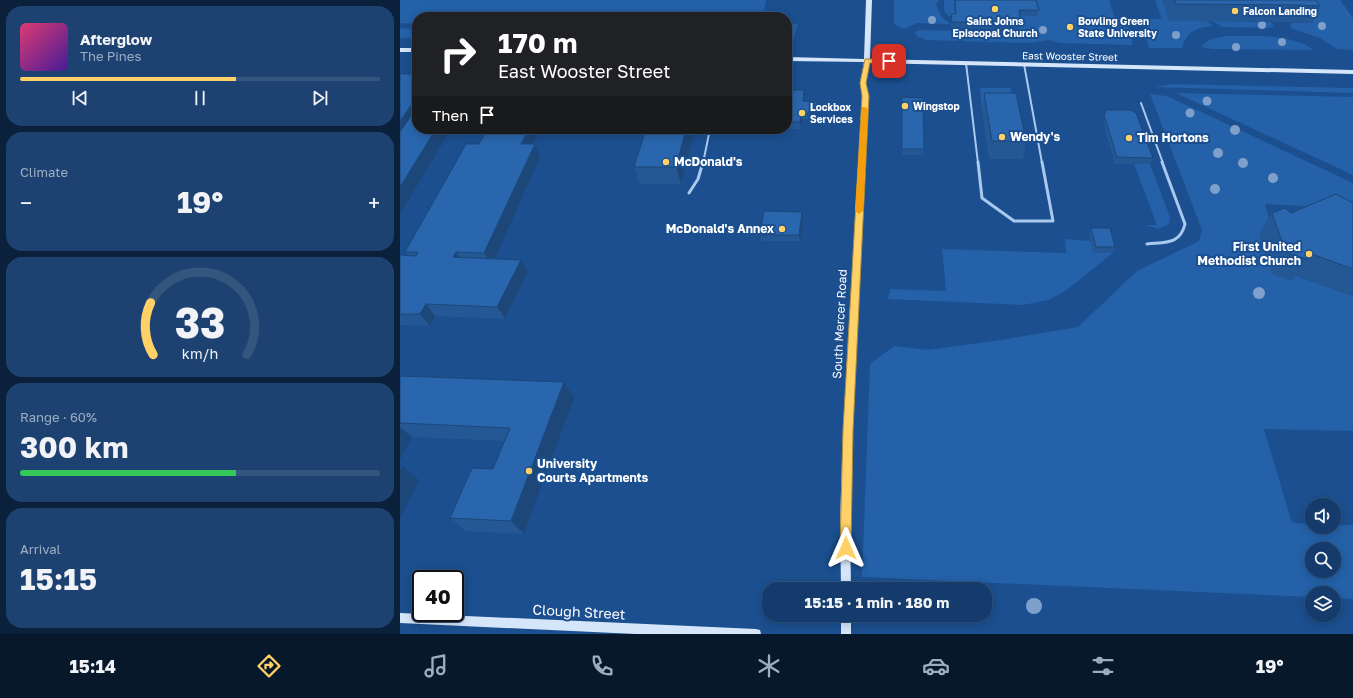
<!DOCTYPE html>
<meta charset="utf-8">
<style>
:root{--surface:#143b6b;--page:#1d4271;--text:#f1f3f6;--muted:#9dadc1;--line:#33557e;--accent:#ffd166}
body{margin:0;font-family:"Golos Text",sans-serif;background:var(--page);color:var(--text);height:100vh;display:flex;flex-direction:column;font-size:15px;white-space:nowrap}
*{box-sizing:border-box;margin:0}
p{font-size:13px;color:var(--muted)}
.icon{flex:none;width:22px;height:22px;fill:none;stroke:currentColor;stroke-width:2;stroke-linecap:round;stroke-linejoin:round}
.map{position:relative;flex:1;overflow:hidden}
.sheet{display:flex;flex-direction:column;gap:6px;padding:6px;background:#0b203b;width:400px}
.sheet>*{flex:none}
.top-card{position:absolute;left:12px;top:12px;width:380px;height:122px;border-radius:16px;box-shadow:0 2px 10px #0003,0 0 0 1px var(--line);background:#202124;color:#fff;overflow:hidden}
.controls{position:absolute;left:905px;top:498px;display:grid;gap:8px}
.controls a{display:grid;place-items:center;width:36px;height:36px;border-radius:50%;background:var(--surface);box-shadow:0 2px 10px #0003,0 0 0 1px var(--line);font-size:20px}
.speed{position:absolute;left:12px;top:570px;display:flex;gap:8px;font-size:20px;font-weight:700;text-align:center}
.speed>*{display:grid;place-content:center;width:52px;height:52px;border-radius:50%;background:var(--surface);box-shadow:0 2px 10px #0003,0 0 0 1px var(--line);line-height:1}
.speed .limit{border:2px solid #111;border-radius:6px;background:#fff;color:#111}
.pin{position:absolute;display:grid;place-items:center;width:34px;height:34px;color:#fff;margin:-17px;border-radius:8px;box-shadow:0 2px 6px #0006}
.me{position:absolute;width:44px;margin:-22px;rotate:0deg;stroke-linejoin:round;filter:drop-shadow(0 0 3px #0008)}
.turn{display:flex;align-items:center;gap:14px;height:84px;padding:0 20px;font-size:18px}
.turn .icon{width:52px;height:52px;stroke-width:2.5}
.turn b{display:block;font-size:28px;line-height:34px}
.then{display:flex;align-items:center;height:38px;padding:0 20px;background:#0003;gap:8px;font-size:15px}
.big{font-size:30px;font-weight:700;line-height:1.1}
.sheet .widget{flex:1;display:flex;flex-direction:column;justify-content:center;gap:6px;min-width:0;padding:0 14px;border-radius:16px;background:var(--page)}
.sheet .dial{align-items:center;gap:0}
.dial svg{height:104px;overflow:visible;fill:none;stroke:var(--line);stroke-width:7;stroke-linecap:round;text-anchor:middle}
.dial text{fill:var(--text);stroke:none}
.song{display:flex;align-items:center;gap:12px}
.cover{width:48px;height:48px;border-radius:6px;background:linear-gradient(135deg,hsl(340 70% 55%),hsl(260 70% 35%))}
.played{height:4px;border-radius:2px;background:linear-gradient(90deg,var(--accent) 60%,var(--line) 60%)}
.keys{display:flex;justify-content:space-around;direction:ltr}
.heat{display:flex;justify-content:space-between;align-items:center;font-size:22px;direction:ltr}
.charge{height:6px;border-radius:3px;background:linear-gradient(90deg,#34c759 60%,var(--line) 0)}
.trip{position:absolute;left:362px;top:582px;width:230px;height:40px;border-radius:16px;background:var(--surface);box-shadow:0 2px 10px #0003,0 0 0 1px var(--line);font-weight:700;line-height:40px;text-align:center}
.tab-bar{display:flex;height:64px;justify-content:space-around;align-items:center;background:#08182b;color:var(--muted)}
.tab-bar .icon{width:28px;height:28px}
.tab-bar .active{color:var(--accent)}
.tab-bar b{font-size:18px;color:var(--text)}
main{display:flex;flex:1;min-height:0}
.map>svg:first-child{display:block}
.green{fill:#2461a8;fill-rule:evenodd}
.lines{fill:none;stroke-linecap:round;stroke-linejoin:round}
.lane-far1{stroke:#a9c9ee;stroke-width:2}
.lane{stroke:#a9c9ee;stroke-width:3}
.secondary{fill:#d6e6fa;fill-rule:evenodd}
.tree{fill:#7ea0ca}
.wall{fill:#245895}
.shaded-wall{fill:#1d4779}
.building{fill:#2a66ad;stroke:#1d4779}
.route{fill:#ffd166;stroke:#a68842}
.slow{fill:#f59e0b}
.poi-dot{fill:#ffd166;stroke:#1b4f8f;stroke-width:1.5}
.labels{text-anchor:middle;stroke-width:4;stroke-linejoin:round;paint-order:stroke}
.far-poi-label{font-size:10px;font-weight:bold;fill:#fff;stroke:#1b4f8f;text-anchor:start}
.far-street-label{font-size:10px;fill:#fff;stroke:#1b4f8f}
.poi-label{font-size:12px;font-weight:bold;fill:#fff;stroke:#1b4f8f;text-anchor:start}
.street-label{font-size:12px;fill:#fff;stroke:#1b4f8f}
.near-street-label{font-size:14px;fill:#fff;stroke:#1b4f8f}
</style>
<main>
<section class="sheet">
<div class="widget">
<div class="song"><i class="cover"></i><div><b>Afterglow</b><p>The Pines</p></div></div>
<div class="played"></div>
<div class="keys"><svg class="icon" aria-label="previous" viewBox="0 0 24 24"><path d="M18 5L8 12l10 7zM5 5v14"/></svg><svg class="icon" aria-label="pause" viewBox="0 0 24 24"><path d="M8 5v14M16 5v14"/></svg><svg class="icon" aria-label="next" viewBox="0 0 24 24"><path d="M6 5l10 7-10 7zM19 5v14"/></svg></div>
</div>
<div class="widget"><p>Climate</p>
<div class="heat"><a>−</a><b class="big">19°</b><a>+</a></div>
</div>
<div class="widget dial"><svg viewBox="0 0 100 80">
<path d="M14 69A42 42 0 1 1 86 69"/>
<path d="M14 69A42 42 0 0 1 12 29" stroke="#ffd166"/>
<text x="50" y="56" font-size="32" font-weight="700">33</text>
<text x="50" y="72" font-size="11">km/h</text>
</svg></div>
<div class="widget"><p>Range · 60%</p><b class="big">300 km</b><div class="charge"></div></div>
<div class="widget"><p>Arrival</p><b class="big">15:15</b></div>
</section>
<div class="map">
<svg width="953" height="634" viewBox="0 0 953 634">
<rect width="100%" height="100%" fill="#1b4f8f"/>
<path class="green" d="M0 0H366L363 17H17V24L0 23Z
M494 0H538V3L535 4C541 11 538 17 549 22V24L517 23 504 29 494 24Z
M544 0H554L555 16H549L544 11Z
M609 0H709L715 18 726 19 733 45 659 43 650 40 631 43 526 40 517 36 515 32 520 30 608 32 609 29H620Z
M755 0H762L770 21H807L813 26C796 28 787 31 782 48H749L742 22 744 19H762Z
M872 0H940L953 18V50L937 49 920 38 890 28 891 23H911Z
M813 21 871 22 874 26 869 28 822 27Z
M387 24H398L392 44 387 43Z
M0 28 17 29V38H0Z
M827 36C855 36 891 33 914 50L812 49 801 47C807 38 817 38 827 36Z
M772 84 953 88V93L754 87Z
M580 88H611L613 111H582Z
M776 93 953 97V175Z
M750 94 767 96 953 183V209L865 204 872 230 894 275 953 296V431L864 429 892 523 912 524V527H934V525H953V599L934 598V593H912V597L462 577 470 364 494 346 528 350 601 340 678 327 737 271 799 241 802 230ZM912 549H934V571H912Z
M734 164H750L770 217 769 224 758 229 746 225H757Z
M665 239 691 241 713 253 664 292 648 300 623 305 488 299 490 289 546 291 542 249 666 253Z"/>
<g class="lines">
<path class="lane-far1" d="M566 63 578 163
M624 64 642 163
M741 103 763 163
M303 163 310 129"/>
<path class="lane" d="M578 162 582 198 614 221H653L642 162
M289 193 298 179 303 162
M747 244C765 242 780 245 785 224L762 162"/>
<path class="secondary" d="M466 0H472L470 59 953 70V74L470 63 466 83 468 96 453 430 450 522 451 589H441L440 522 443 430 462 96 460 83 464 62 387 61V57L464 59Z
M0 48H17V52H0Z
M0 613 356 629 360 630 361 634H236L0 623Z
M441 615H451V634H441Z"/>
</g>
<g class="tree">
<circle cx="532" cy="20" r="4"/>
<circle cx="862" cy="25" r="4"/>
<circle cx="922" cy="26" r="4"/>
<circle cx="643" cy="30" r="4"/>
<circle cx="776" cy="35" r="4"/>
<circle cx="882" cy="42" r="4"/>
<circle cx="836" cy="47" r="4"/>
<circle cx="807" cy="101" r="4.5"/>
<circle cx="790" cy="113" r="4.5"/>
<circle cx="835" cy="130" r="5"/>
<circle cx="818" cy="153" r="5"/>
<circle cx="843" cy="163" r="5"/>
<circle cx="873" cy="178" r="5"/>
<circle cx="815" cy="189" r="5"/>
<circle cx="859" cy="293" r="6"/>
<circle cx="634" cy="606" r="8"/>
</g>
<path class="wall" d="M554 0H636L639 10 637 16H620L621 23 620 29 551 28V14H555Z
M762 0H916L920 6 912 23 891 22 770 21Z
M387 90H404L405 96 404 102 418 108 417 119H402L401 129H387Z
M584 93 626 141 623 159H589L582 111Z
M502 104 524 149V155H502Z
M706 110 753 158 750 164H715L703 122Z
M246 129H293L294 134 281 184H240L234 167Z
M133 144 140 157 94 259 121 260 128 272 105 319 35 316 30 326 0 325V255H7L5 252Z
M953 203V296L896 275 892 281 872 274 859 234 872 213H891Z
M402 212 403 218 400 241H361L360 235Z
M691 228 715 247 713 253H693L689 234Z
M0 376 174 398 124 534 66 531 50 518 93 469 105 441 12 437 0 460Z"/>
<path class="shaded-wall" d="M404 90 405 96 403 108V101Z
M17 97V109L0 133V121Z
M417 102 418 108 417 119 416 113Z
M401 113 402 119 401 129 400 122Z
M36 129H51L0 214V187Z
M129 129H141L127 157 121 144Z
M286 129H293L294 134 281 184 276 167Z
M135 144 140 157 92 265 84 253Z
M402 212 403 218 400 241 399 235Z
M56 252 64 264 53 257Z
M121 260 128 272 105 319 97 307Z
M26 304 35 316 30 326 20 314Z
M164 382 174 398 124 534 111 521Z
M0 427 12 437 0 460Z
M2 466 19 480 0 519V471Z"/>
<path class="building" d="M555 0H636L639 10H619L621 23 552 22 551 14H556Z
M774 0H916L920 6 899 5 776 4Z
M0 74H17V97L0 121Z
M387 90H404L403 101 417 102 416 113H401L400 122H387Z
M584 93H616L626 141H592Z
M502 97 523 98 524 149H502Z
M17 107V129H36L0 187V132Z
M706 110H731L736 113 753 158 717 157 704 115Z
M88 129H129L121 144H135L84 253 56 252 53 257 121 260 97 307 26 304 20 314H0V255L16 256 18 252H5L66 144H79Z
M246 129H286L276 167H234Z
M936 194 953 203V269L909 253 907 259 886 253 872 213 885 208 891 213Z
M364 211 402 212 399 235H360Z
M691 228H710L715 247H696Z
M0 376 164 382 111 521 50 518 72 468 93 469 110 428 0 423Z
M0 466H2L0 471Z"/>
<path class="route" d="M465 59H489L492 61 489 63H470L466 83 469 96 453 430 451 548 450 552 446 554 442 552 440 548 443 430 462 96 460 83Z"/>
<path class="slow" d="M462 107H465L468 109 463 211 459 214 455 211Z"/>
<g class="poi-dot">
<circle cx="595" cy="9" r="4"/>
<circle cx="835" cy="11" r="4"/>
<circle cx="670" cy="27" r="4"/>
<circle cx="505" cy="106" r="4"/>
<circle cx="402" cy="113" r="4"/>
<circle cx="602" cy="137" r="4"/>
<circle cx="729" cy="138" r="4"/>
<circle cx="266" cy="162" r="4"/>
<circle cx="382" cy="229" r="4"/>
<circle cx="909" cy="254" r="4"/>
<circle cx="129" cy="471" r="4"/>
</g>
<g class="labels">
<g class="far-poi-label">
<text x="843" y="15">Falcon Landing</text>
<text x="595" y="25" text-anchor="middle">Saint Johns<tspan x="595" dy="12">Episcopal Church</tspan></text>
<text x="678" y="25">Bowling Green<tspan x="678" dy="12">State University</tspan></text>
<text x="513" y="110">Wingstop</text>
<text x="410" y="111">Lockbox<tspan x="410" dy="12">Services</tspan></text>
</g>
<g class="far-street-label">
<text transform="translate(670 56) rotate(1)" y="4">East Wooster Street</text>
</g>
<g class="poi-label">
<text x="610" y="141">Wendy's</text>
<text x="737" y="142">Tim Hortons</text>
<text x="274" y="166">McDonald's</text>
<text x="374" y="233" text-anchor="end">McDonald's Annex</text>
<text x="901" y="251" text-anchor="end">First United<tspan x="901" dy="14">Methodist Church</tspan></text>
<text x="137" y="468">University<tspan x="137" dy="14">Courts Apartments</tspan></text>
</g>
<g class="street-label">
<text transform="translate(440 324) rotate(-87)" y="4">South Mercer Road</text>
</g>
<g class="near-street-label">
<text transform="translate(179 612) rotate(3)" y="5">Clough Street</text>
</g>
</g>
</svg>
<div class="controls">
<a><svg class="icon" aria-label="sound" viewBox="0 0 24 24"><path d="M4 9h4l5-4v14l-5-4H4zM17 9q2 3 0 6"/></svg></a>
<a><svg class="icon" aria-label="search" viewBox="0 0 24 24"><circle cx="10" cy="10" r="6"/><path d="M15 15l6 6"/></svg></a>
<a><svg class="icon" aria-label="layers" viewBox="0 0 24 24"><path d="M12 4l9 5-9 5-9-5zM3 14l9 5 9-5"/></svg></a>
</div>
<div class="speed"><div class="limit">40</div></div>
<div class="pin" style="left:489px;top:61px;background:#d93025"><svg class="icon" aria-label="arrive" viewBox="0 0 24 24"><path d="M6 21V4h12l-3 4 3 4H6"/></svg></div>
<svg class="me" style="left:446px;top:548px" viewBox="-20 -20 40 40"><path d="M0-17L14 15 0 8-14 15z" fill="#ffd166" stroke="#fff" stroke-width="4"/></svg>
<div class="trip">15:15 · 1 min · 180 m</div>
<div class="top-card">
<div class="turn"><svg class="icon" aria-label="right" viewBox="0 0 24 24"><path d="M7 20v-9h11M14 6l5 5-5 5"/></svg><div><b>170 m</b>East Wooster Street</div></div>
<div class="then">Then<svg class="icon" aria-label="arrive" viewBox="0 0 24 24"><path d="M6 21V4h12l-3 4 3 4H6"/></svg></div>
</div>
</div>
</main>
<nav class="tab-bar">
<b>15:14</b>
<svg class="icon active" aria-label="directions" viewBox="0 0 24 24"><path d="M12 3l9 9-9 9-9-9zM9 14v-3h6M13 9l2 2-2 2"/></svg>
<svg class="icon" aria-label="music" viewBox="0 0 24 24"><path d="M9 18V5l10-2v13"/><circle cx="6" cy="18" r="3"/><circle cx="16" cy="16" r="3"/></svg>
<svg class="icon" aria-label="phone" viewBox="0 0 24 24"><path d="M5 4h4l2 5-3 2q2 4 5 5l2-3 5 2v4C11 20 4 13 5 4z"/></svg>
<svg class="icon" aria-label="climate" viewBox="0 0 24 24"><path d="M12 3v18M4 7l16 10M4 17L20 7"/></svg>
<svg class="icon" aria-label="car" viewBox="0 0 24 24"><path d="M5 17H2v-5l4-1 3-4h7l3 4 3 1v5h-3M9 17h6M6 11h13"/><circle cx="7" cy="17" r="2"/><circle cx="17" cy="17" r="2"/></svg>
<svg class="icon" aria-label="filters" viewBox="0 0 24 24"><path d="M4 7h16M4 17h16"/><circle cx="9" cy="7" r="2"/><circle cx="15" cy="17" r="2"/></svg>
<b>19°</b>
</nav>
